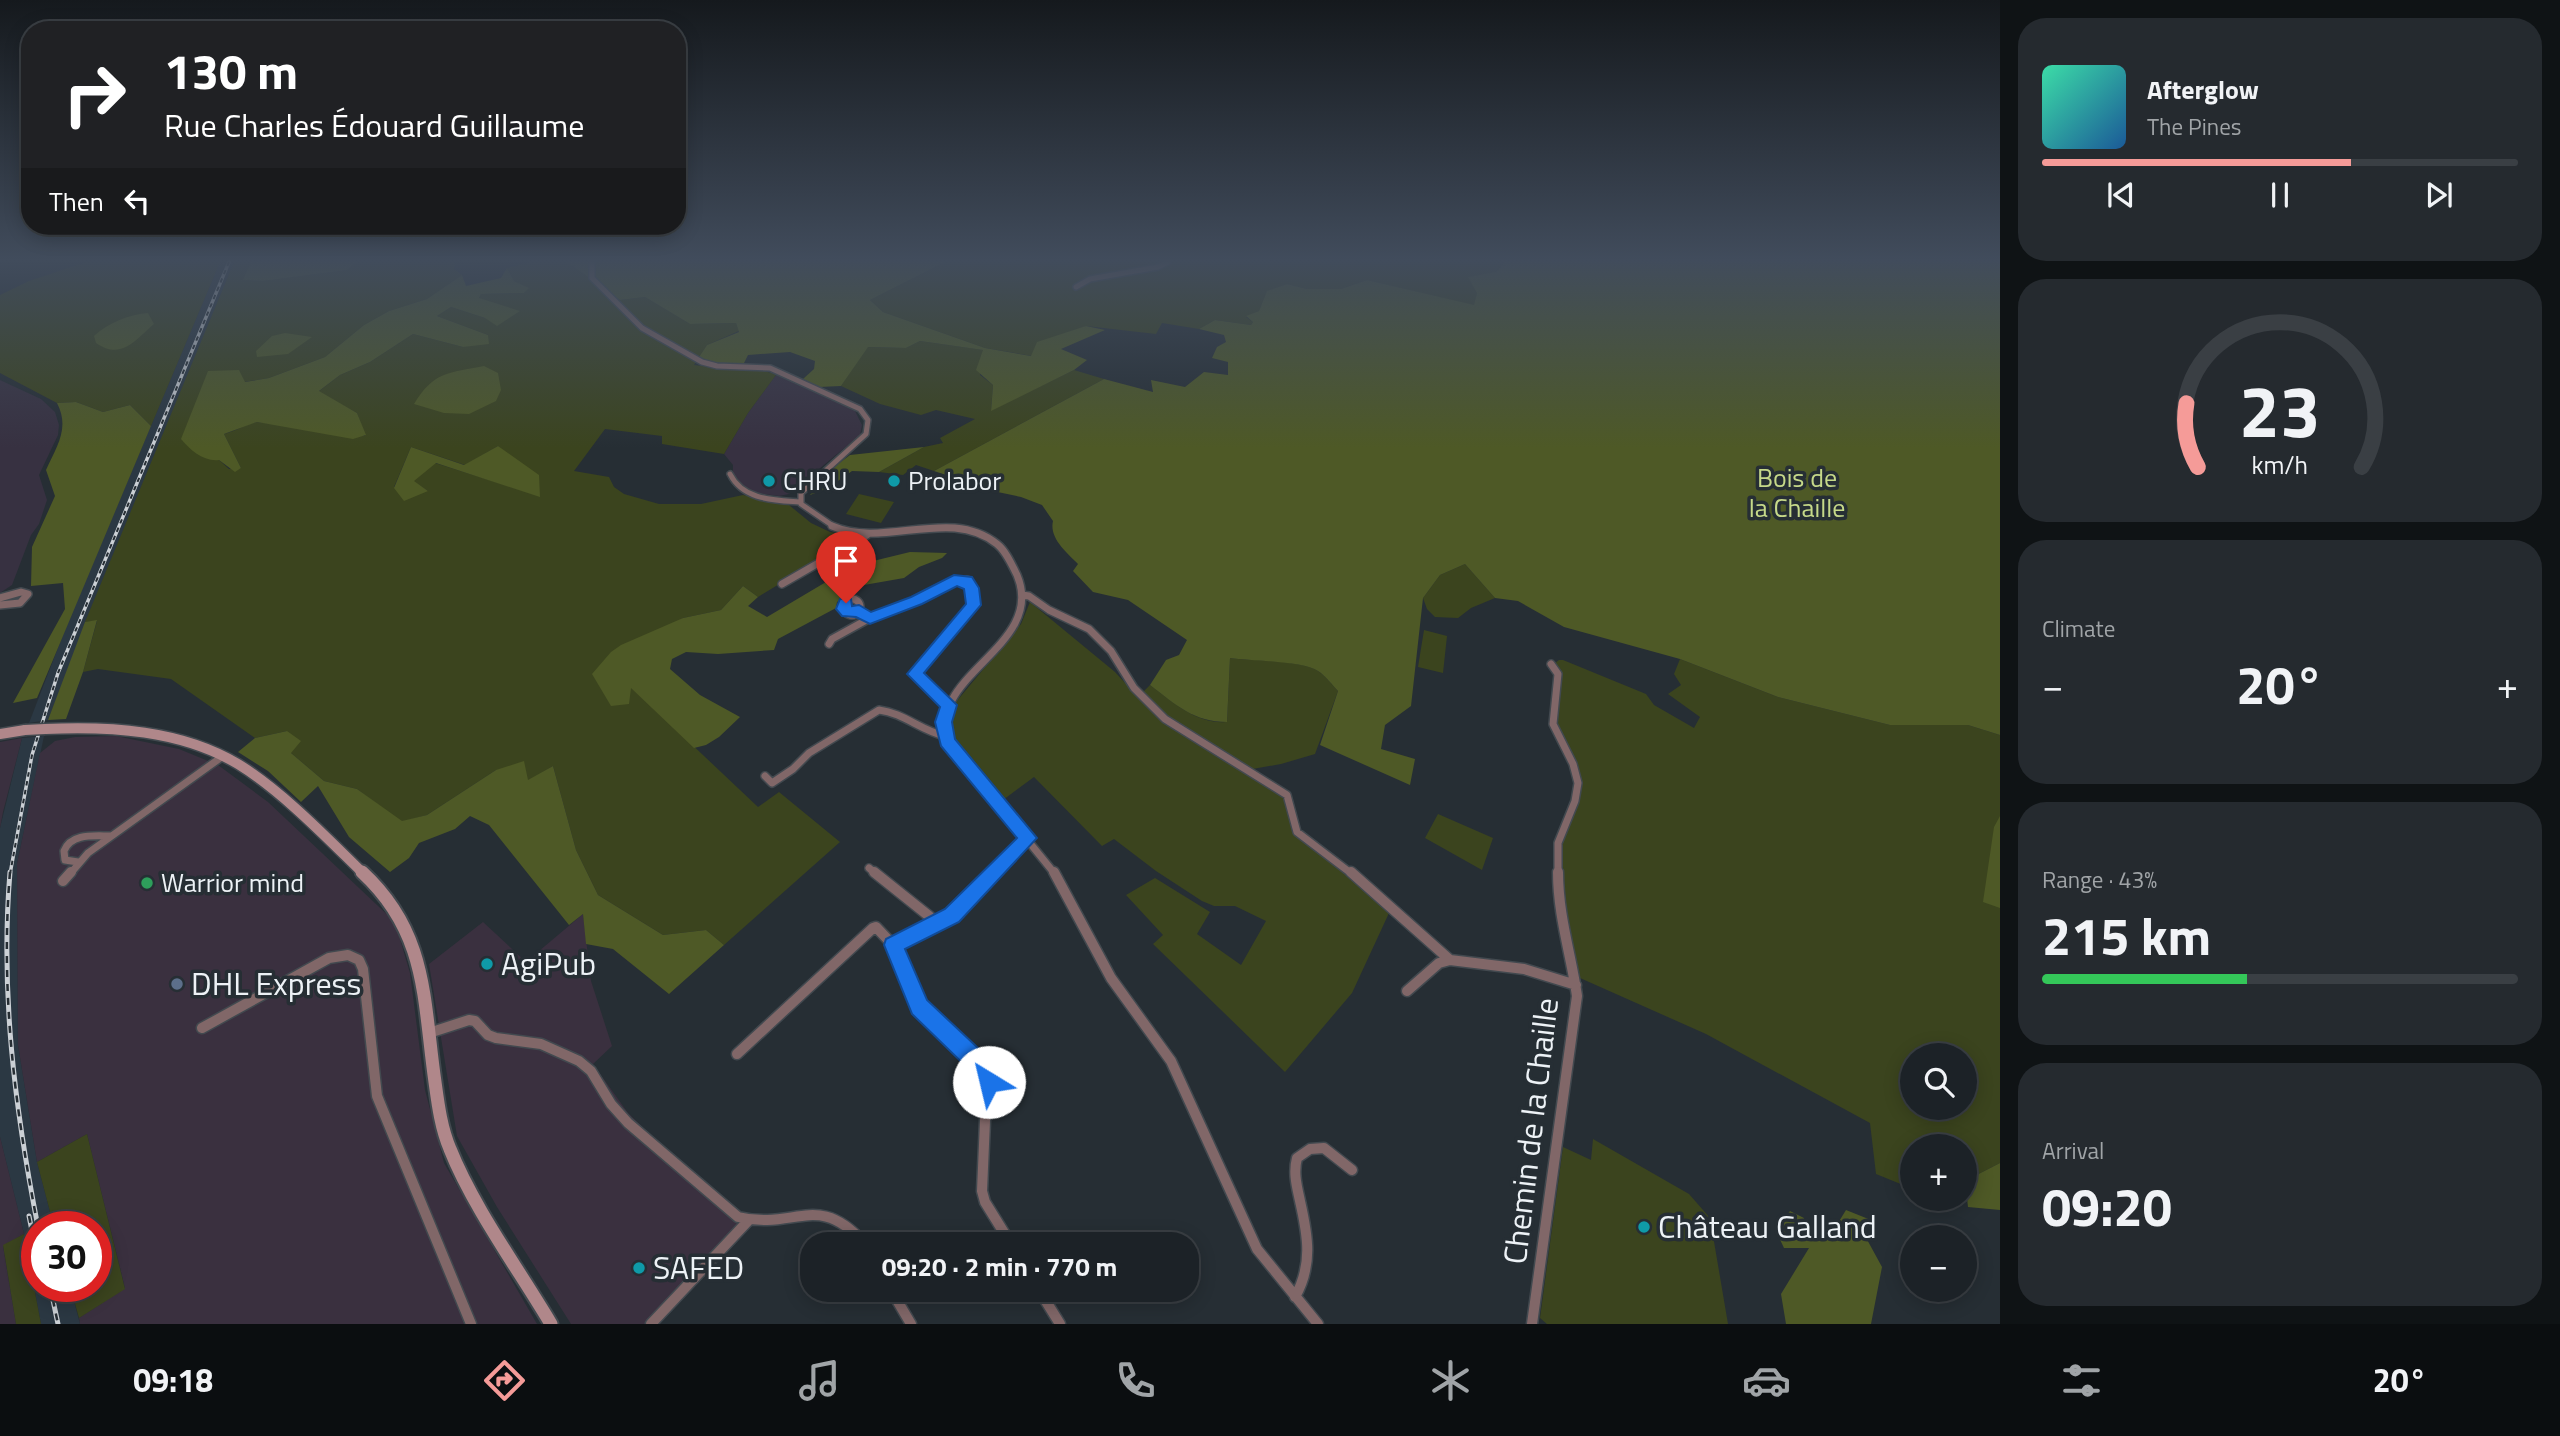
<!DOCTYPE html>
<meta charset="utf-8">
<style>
:root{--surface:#1c2227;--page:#252a2f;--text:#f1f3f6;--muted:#a0a4a7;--line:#3a3f44;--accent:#f59b98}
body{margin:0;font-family:"Titillium Web",sans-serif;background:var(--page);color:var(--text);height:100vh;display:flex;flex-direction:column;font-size:26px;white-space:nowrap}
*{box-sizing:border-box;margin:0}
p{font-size:23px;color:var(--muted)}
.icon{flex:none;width:38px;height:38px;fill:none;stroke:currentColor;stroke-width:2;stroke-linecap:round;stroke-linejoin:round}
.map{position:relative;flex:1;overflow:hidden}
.drawer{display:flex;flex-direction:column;gap:18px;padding:18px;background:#0f1315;width:560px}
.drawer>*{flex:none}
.banner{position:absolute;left:21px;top:21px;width:665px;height:214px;border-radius:28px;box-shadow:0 4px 18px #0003,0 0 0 2px var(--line);background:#202124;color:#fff;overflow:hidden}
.buttons{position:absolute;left:1900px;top:1043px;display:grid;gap:14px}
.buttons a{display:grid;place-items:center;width:77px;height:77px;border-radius:50%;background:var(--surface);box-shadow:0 4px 18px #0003,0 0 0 2px var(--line);font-size:35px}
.speed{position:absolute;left:21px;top:1211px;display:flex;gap:14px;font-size:35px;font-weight:700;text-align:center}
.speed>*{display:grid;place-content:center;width:91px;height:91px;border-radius:50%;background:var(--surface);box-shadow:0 4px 18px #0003,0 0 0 2px var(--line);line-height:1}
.speed .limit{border:10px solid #d22;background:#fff;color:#111}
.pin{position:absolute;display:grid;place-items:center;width:60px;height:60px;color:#fff;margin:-72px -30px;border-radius:50% 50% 50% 0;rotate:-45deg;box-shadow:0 0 7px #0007}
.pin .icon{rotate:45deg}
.me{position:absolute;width:77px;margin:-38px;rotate:324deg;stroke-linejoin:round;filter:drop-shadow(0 0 5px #0008)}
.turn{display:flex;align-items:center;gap:24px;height:147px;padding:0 28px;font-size:32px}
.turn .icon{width:91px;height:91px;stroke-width:2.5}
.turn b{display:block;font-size:49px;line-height:60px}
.then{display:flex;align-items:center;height:66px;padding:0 28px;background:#0003;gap:14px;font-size:26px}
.big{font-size:52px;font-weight:700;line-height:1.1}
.drawer .widget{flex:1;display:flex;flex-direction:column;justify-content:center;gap:10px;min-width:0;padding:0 24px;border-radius:28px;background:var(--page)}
.drawer .dial{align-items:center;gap:0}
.dial svg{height:182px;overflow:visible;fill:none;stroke:var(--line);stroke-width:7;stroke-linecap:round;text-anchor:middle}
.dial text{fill:var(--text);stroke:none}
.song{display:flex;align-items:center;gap:21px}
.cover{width:84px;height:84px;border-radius:10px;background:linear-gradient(135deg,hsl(160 70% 55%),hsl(210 70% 35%))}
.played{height:7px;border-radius:4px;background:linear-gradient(90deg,var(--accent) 65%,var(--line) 65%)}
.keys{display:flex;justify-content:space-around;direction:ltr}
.heat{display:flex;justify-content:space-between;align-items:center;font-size:38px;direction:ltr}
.charge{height:10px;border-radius:5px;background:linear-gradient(90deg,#34c759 43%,var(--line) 0)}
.trip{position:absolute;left:800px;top:1232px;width:399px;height:70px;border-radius:28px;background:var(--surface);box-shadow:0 4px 18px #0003,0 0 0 2px var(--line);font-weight:700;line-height:70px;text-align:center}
.tab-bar{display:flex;height:112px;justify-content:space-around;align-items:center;background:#0b0e10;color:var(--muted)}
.tab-bar .icon{width:49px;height:49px}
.tab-bar .on{color:var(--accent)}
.tab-bar b{font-size:32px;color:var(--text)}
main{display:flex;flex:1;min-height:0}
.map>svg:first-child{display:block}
.built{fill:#2b3843}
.industrial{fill:#3a303f}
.medical{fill:#373141}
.green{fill:#3b441e;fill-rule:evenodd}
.forest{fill:#4e5926}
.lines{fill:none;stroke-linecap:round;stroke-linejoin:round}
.street-far2-casing{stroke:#42494f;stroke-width:8}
.street-far1-casing{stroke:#42494f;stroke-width:10}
.street-casing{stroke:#42494f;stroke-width:13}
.secondary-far1-casing{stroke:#42494f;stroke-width:13}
.secondary-casing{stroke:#42494f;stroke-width:17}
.street-far2{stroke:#816768;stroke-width:5}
.street-far1{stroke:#816768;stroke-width:7}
.street{stroke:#816768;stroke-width:10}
.secondary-far1{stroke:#b0878a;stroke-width:10}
.secondary{stroke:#b0878a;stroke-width:13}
.rail-far1-casing{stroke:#cbd0d5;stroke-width:3.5}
.rail-casing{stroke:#cbd0d5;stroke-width:5}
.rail-far1{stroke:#262e34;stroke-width:2;stroke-dasharray:4.5;stroke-linecap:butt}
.rail{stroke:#262e34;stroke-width:2.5;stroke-dasharray:7;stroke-linecap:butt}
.secondary-bridge-casing{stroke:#42494f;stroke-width:13;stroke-linecap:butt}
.secondary-bridge{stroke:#b0878a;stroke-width:10}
.route{fill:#1a73e8;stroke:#114b97;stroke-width:2}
.culture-dot{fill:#0f9aa8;stroke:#262e34;stroke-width:2.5}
.leisure-dot{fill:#2e9e5b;stroke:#262e34;stroke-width:2.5}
.service-dot{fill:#5c6f8a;stroke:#262e34;stroke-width:2.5}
.labels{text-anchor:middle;stroke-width:7;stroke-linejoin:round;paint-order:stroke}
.park-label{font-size:26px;fill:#c6d989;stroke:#262e34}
.poi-label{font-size:26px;fill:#edf2f6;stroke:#262e34;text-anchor:start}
.near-poi-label{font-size:32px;fill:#edf2f6;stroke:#262e34;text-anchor:start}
.near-street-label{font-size:32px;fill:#edf2f6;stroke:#262e34}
</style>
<main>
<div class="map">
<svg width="2000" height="1324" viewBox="0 0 2000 1324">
<rect width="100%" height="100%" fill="#262e34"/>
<path class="built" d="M220 262H234L48 720 29 723 66 627Z
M44 736 17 864 18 1045 37 1162 54 1227H37V1286H70L80 1324H41L24 1234 0 1137V828L22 738Z"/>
<path class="industrial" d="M116 736 179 749 218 765 268 802 395 922 410 973 425 1090 444 1163 537 1324H80L79 1318 125 1288 87 1134 37 1162 18 1045 17 864 40 753 55 741 75 737Z
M22 738 3 812 0 828V742Z
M583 914 591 981 612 1046 593 1064 628 1113 746 1228 657 1324H571L497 1207 457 1136 429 964 483 922 526 962Z
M0 1137 24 1234 3 1246 16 1324H0Z"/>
<path class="medical" d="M776 375 855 411 862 425 860 435 789 494 779 496 749 492 733 478V465L724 454 748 413Z
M0 380 41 399 55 412 59 425 58 435 39 475 47 500 39 524 31 535 12 585 0 593Z"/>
<path class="green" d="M86 262H220L151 426 130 405 103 412 76 402 57 403 0 373V295L29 281Z
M234 262H251L244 280 263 281 347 270 356 262H455L454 269 462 275 427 299 389 311 364 325 325 357 269 378 244 382 208 372 219 460 229 469 241 468 224 434C236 431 245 424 257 422L365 436 357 413 318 392 340 375 370 362 413 334 463 347 488 335 437 316 451 307 485 318 479 298 481 294 524 293 528 288 514 281 507 268 531 262H567L620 300 645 297 690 324 736 323 739 331 707 345 694 365C719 369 755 365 776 375L748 413 724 454 662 444V436L605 429 574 471 609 477 614 487 624 494 659 504H701L743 495 789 505 811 523 830 532 857 537 758 597 743 586 721 610 683 618 593 674 611 705 631 687 758 807 779 792 840 842 724 945 706 930 663 935 598 895 576 850 553 766 528 781 496 770 427 815 401 822 357 789 324 781 291 753 287 731 255 738 171 679 98 669 83 672 97 621 85 622ZM498 446 540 496 435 463 413 481 428 491 394 487 411 447 465 465Z
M945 262H1505L1477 293 1475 306 1367 280 1341 289H1307L1287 284 1267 292 1259 311 1246 317 1253 322 1251 325 1215 320 1199 329 1162 323 1156 334 1086 326 1032 356 985 348 883 312 870 300Z
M920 341 984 350 980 375 993 385 991 410 1074 370 1104 379 934 471 916 465 903 475 879 472 924 447 943 443 940 438 975 419 936 410 921 415 880 404 841 386 867 347 906 348Z
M859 494 894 502 881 523 846 514Z
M1465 564 1495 598 1471 608 1458 618 1435 617 1427 609 1423 598 1440 575Z
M1030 602 1115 672 1138 697 1150 685C1174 703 1196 724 1227 722L1230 658C1252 661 1301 660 1318 671 1326 676 1332 685 1338 691L1315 754 1281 764 1247 770 1285 797 1292 830 1342 868 1389 913 1352 993 1285 1072 1153 944 1163 935 1126 895 1155 878 1210 912 1197 934 1241 965 1266 921 1235 906H1214L1202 901 1156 871 1114 839 1102 846 1034 777 1003 800 957 750 950 738 951 708 1021 624Z
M1424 630 1447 636 1443 673 1418 667Z
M1680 659 1778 697 1890 725H1968L2000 735V1163L1965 1181V1146H1913V1189L1876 1174 1870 1123 1706 1034 1580 978 1569 938 1561 844 1580 794 1581 781 1558 731 1555 715 1560 680 1554 664 1559 660H1563L1646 694 1654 705 1694 728 1700 717 1668 694 1681 685 1674 674ZM1913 1055H1965V1108H1913Z
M1438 814 1493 838 1482 870 1425 838Z
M87 1134 125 1289 79 1318 70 1286H96V1227H54L37 1162Z
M1593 1139 1689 1194 1710 1218 1728 1324H1547L1540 1318 1563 1147 1591 1160Z
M24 1234 41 1324H16L3 1245Z"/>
<path class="forest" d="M251 262H356L347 270 263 281 243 280Z
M567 262H945L870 300 883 312 985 348 1031 356 1037 342 1086 326 1105 330 1061 349 1087 360 1074 370 991 411 993 385 976 370 983 350 920 341 906 348 868 347 841 386 819 387 803 379 814 369 815 361 790 352 748 355 743 365H720L699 357 707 345 739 332 736 323 690 324 645 297 620 300Z
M1505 262H2000V735L1968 725H1890L1778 697 1680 659 1564 627 1518 601 1495 598 1465 564 1440 575 1423 598 1411 706 1385 725 1381 749 1415 759 1410 785 1320 745 1338 691C1332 685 1326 676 1318 671 1303 661 1251 661 1230 658L1227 722C1194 722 1176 705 1150 685L1166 660 1179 655 1187 640 1128 600 1093 592 1073 571 1078 564C1066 552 1049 538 1053 521L1042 505 1021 497 964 485 955 478 934 471 1104 379 1153 392 1151 380 1185 387 1204 372 1228 375V362L1212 358 1217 347 1226 342 1224 335 1199 329 1215 320 1251 325 1253 322 1246 316 1259 311 1267 291 1287 284 1307 289H1341L1367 280 1474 305 1477 293 1468 277 1496 272Z
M507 268 514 281 529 288 524 293 481 294 479 298 520 311 497 326 485 318 451 307 437 316 488 335 489 344 463 347 413 334 370 362 340 375 319 391 357 413 366 435 353 439 257 422 224 434 241 468 235 472 219 460C204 462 190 450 181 439L208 371 239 370 245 382 269 378 325 357 364 325 389 311 427 299 462 275 466 286 501 278Z
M148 313 154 324C136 339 122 361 96 343L94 336C108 323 130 314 148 313Z
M285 333 312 337 288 354 257 357 256 351 272 336Z
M484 366 498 373 501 390 496 401 469 414 444 413 414 404C434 371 449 373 484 366Z
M76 402 103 412 130 405 151 426 37 698 13 703 65 609 63 583 31 586 32 547 55 496 46 470C57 446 70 428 57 403Z
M498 446 539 475 540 497 436 463 414 481 428 491 404 501 394 488 411 447 464 465Z
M924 447 879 472 852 471 828 488 810 495 834 467 850 455Z
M910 552 947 553 942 558 919 567 904 578 864 585 837 602 836 608 778 639 774 650 718 654 686 652 672 659 670 669 700 695 740 717 719 737 706 745 694 748 631 688 629 704 611 706 592 674 611 652 621 645 683 618 721 610 743 586 758 597 748 606 767 617 826 582 869 562Z
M97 620 83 672 66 719 48 720 85 622Z
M287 731 301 741 291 753 324 781 357 789 402 821 427 815 496 770 524 761 528 780 553 766 576 850 598 895 663 935 706 930 724 945 669 994 613 949 586 944 583 914 569 925 489 825 470 816 455 829 419 843 409 858 390 872 349 837 318 786 301 802 268 771 238 752 255 738Z
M2000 816V908L1983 902 1994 827Z
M2000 1163V1210L1968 1207 1965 1181Z
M1846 1210 1871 1220 1864 1234 1882 1267 1871 1324H1786L1781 1294 1809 1248H1784L1775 1229 1790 1211 1804 1218 1808 1235 1830 1236Z"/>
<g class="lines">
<defs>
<path id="street-far2" d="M592 262V278L642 328 702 362 717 366 770 368 860 409 868 420 866 434 801 493V504L836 528
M1076 287 1090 279 1158 267 1168 262
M730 474C743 500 773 500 799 502"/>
<path id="street-far1" d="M832 526C885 549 950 506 997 544 1006 551 1012 565 1017 575 1040 630 974 659 952 700 945 713 946 726 947 741L1055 874
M782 584 867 535
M1022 595 1029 596 1049 610 1089 629 1111 651 1134 688 1165 719 1287 795 1297 832 1352 874
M0 598 21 592 28 594 20 603 0 605
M844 607a8 8 0 1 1 16 0a8 8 0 1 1-16 0Z
M829 644 832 639 870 618 917 601 954 581 967 580 972 588 974 605 914 674 949 705
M1551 664 1558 674 1553 724 1573 764 1578 783 1575 801 1558 843V874
M765 776 772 783 793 769 809 753 879 710C904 713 921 731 945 736
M78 862 65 860 64 851C71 833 94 836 110 836
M869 868 876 874
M70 874 88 853 223 756
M993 874 1028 838"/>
<path id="street" d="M874 872 929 916 935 924
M995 872 952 916 893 945 919 1007 987 1074 982 1191 985 1202 1011 1244
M1054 872 1111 978 1171 1061 1257 1249 1318 1324
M1351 872 1450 960
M63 881 71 872
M1407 991 1439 963 1450 960 1524 969 1576 985
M202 1028 329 958 348 955 359 960 363 969 377 1096 471 1324
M429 1033 469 1020 475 1021 488 1035 496 1038 541 1044 579 1061 591 1071 611 1104 628 1123 738 1217C796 1231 817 1190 865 1244
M737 1054 873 928 876 927 893 945
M891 1290 911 1324
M1039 1290 1060 1324
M1295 1297C1313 1265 1308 1236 1300 1201 1297 1187 1293 1173 1297 1158L1310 1149 1324 1148 1352 1170
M651 1324 748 1221
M1532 1324 1577 996C1571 954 1558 916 1558 872"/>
<path id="secondary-far1" d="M45 729C110 726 181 730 238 764 282 791 327 838 364 874
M0 734 25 730"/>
<path id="secondary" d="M362 872C428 933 423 999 435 1082 438 1104 441 1128 450 1149 473 1207 519 1270 551 1324"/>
</defs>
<use href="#street-far2" class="street-far2-casing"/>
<use href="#street-far1" class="street-far1-casing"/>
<use href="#street" class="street-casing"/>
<use href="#secondary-far1" class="secondary-far1-casing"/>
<use href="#secondary" class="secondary-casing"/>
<use href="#street-far2" class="street-far2"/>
<use href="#street-far1" class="street-far1"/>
<use href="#street" class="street"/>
<use href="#secondary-far1" class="secondary-far1"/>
<use href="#secondary" class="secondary"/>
<defs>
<path id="rail-far1" d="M10 874 32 755 58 673 229 262"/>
<path id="rail" d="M10 872C0 993 15 1109 38 1227
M29 1216 37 1256
M50 1286 58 1324"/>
</defs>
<use href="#rail-far1" class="rail-far1-casing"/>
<use href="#rail" class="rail-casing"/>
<use href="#rail-far1" class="rail-far1"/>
<use href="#rail" class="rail"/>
<defs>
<path id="secondary-bridge" d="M25 730 45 729"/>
</defs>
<use href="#secondary-bridge" class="secondary-bridge-casing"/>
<use href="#secondary-bridge" class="secondary-bridge"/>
</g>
<linearGradient id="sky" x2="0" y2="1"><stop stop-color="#15191d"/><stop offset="0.58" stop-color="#414c5c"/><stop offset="1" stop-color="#414c5c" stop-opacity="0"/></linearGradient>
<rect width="2000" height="448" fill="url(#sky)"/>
<path class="route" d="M954 575 972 577 979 588 981 605 924 673 957 705 952 722 955 739 1037 838 959 922 905 949 927 1000 993 1062 999 1082 996 1089 989 1092 981 1089 976 1076 912 1014 884 945 886 939 945 909 1017 838 941 746 935 722 940 707 907 674 966 604 964 589 957 586 922 604 870 624 856 617 842 616 836 609 840 599H851L852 606 859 605 871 612 911 597Z"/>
<g class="culture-dot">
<circle cx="769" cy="481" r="7"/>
<circle cx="894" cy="481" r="7"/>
<circle cx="487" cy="964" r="7"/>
<circle cx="1644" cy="1227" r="7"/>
<circle cx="639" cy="1268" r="7"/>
</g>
<circle class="leisure-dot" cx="147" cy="883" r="7"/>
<circle class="service-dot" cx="177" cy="984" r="7"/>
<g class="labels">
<g class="park-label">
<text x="1797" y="487">Bois de<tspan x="1797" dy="30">la Chaille</tspan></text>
</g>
<g class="poi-label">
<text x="783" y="490">CHRU</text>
<text x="908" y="490">Prolabor</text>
<text x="161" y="892">Warrior mind</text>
</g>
<g class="near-poi-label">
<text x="501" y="975">AgiPub</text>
<text x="191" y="995">DHL Express</text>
<text x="1658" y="1238">Château Galland</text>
<text x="653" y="1279">SAFED</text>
</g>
<g class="near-street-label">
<text transform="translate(1531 1131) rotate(-83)" y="11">Chemin de la Chaille</text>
</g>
</g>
</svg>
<div class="buttons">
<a><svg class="icon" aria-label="search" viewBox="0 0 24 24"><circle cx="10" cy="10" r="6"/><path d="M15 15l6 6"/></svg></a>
<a>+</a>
<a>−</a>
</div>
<div class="speed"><div class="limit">30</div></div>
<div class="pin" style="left:846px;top:603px;background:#d93025"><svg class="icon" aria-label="arrive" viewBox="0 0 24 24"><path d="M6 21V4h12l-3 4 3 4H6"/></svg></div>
<svg class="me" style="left:989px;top:1082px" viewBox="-20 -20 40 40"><circle r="19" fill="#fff"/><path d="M0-13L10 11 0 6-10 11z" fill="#1a73e8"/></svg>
<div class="trip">09:20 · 2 min · 770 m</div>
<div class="banner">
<div class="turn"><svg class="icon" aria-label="right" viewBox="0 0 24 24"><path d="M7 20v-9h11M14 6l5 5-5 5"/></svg><div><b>130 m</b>Rue Charles Édouard Guillaume</div></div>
<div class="then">Then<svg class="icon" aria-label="left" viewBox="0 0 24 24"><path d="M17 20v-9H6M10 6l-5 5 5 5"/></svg></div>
</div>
</div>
<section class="drawer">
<div class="widget">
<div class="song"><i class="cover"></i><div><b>Afterglow</b><p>The Pines</p></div></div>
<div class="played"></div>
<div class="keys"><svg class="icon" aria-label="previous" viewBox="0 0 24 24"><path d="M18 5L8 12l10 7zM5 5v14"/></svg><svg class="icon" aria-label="pause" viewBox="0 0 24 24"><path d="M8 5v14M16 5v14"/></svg><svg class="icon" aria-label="next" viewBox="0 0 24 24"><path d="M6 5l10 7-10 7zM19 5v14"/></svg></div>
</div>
<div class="widget dial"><svg viewBox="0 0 100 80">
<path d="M14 69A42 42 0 1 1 86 69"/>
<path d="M14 69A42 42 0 0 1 9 41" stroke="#f59b98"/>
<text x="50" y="56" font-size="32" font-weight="700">23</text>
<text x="50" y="72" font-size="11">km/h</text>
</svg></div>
<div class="widget"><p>Climate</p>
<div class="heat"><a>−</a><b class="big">20°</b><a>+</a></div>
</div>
<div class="widget"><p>Range · 43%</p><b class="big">215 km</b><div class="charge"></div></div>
<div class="widget"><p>Arrival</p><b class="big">09:20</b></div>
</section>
</main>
<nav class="tab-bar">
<b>09:18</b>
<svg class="icon on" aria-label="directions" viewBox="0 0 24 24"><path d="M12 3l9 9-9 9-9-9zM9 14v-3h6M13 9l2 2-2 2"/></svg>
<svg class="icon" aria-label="music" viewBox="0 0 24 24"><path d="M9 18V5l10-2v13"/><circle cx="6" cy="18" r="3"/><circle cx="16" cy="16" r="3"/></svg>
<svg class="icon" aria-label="phone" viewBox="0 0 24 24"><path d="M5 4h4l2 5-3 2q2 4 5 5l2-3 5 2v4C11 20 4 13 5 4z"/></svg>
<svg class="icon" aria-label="climate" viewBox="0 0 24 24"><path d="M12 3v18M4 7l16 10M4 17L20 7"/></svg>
<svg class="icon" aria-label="car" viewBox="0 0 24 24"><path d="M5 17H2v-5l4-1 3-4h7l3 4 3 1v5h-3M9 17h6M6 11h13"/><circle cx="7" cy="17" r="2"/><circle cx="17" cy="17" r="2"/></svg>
<svg class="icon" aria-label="filters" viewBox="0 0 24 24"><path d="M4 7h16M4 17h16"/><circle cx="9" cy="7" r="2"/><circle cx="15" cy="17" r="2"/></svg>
<b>20°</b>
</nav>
